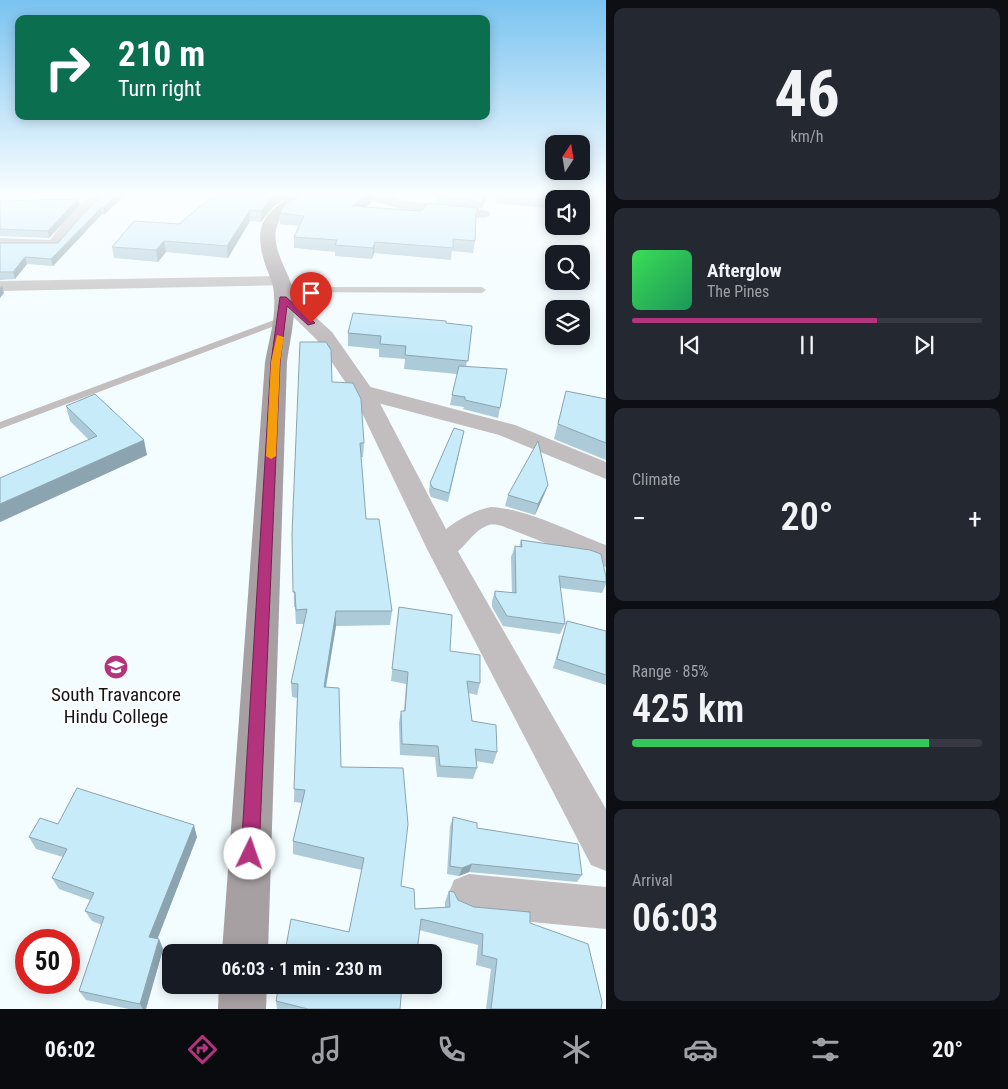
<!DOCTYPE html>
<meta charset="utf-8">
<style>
:root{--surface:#171b24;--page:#242831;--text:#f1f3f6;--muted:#9ea1a6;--line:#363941;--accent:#b4337d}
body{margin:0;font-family:"Roboto Condensed",sans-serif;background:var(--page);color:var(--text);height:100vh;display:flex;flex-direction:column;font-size:19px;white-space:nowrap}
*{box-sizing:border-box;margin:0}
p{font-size:16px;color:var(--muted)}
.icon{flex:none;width:28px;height:28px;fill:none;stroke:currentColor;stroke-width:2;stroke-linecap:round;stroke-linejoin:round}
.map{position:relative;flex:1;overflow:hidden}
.panel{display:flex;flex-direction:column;gap:8px;padding:8px;background:#0d0f14;width:402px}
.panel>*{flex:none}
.hud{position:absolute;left:15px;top:15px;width:475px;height:105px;border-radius:10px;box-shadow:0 2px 12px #0003;background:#0b6e4f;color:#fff;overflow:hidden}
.needle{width:32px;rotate:12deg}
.buttons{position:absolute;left:545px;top:135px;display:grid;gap:10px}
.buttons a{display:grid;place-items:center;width:45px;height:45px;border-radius:10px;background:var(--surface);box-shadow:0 2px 12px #0003;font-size:25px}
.speed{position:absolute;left:15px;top:929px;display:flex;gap:10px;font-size:25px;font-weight:700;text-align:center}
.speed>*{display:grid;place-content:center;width:65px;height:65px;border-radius:50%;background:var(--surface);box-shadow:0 2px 12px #0003;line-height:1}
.speed .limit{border:8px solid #d22;background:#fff;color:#111}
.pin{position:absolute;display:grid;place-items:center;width:42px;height:42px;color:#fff;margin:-51px -21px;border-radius:50% 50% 50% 0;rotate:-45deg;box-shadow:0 0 5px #0007}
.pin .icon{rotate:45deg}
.me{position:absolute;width:55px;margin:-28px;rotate:3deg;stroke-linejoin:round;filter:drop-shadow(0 0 4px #0008)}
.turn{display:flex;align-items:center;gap:18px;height:105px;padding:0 20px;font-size:22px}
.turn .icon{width:65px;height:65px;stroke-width:2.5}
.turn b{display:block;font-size:35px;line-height:42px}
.big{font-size:38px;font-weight:600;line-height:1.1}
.panel .tile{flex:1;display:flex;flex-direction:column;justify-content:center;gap:8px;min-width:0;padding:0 18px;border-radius:10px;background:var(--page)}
.panel .dial{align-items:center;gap:0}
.dial b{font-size:65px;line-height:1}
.song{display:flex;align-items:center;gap:15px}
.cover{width:60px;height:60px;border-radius:8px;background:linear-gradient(135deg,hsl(130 70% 55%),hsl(150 70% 35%))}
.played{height:5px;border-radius:2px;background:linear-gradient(90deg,var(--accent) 70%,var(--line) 70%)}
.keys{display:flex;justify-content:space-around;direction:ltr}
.heat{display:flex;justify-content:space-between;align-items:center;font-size:28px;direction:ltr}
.charge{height:8px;border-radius:4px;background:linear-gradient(90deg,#34c759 85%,var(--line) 0)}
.trip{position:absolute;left:162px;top:944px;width:280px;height:50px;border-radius:10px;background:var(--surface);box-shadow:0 2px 12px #0003;font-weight:600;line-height:50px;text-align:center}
.dock{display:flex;height:80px;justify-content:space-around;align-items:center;background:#090b0e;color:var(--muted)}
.dock .icon{width:35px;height:35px}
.dock .active{color:var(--accent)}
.dock b{font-size:22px;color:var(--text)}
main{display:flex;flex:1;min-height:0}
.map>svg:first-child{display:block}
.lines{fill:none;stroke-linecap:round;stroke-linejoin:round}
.service{fill:#c2bebf;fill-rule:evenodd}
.minor{fill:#c2bebf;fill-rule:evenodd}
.tertiary{fill:#c2bebf;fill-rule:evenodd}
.secondary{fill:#a7a0a3;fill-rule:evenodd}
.wall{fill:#accad7}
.shaded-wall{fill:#8ca4af}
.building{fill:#c8ebfa;stroke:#8ca4af}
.route{fill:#b4337d;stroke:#752151}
.slow{fill:#f59e0b}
.labels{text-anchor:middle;stroke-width:4;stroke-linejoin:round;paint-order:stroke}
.near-poi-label{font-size:19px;fill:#121618;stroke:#fff}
</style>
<main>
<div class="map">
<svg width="606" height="1009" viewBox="0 0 606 1009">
<rect width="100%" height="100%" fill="#f3fcff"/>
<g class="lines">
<path class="service" d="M283 287H482L486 290 482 293 280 292V288Z
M282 317 287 320 285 322 0 429V422Z"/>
<path class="minor" d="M97 194 102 195 104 198 82 220 60 248H0V238L50 240C60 227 81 198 97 194Z
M355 194H377L399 200 483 210 488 211 490 214 488 217 483 218 398 208 357 197Z
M280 276 286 277 289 281 286 285 0 291V281Z
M363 385 515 425 606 462V479L499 435 355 397 352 392 355 387Z
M491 507C528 509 571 532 606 545V567L502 526C498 525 493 524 489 525 466 532 462 565 432 556L428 549C439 530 469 511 491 507Z
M469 874 606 887V929L469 916 454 910 448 895 454 880Z"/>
<path class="tertiary" d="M283 292 290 294 332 332 374 392 456 548 606 809V871L591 865 427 549 352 392 317 340 274 298 276 294Z"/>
<path class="secondary" d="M295 194H312C304 206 283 208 278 223 269 244 286 267 292 286 298 310 290 338 287 362L268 952H222L265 362C269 340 276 318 274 296 274 285 270 277 266 267 253 228 261 214 295 194Z
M219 985H267L266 1009H218Z"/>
</g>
<path class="wall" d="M0 194H80L0 197Z
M103 194 104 215 102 214 53 266 27 264 15 279 0 280V243H58Z
M215 194 273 207 261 222 250 221 228 258 166 252 158 262 114 258 112 247 179 224Z
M488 194 482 208 437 203 438 196Z
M497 194 554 199V209L495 203Z
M0 201 80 205 49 238 0 236Z
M371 203 365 207 421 211 478 208 476 221 475 241 473 253 452 251 451 260 374 253 372 259 335 256V252L294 248V237L299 226 280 224V213Z
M446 323 472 326 466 367 500 408 498 418 463 409 464 407 450 405 452 395 457 374 404 369 405 359 379 357V349L348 346V333Z
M332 382 364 443 363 457H361L366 519 392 611 390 625 336 626 326 688 341 767 401 886 415 909 445 907V902L449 891 458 900 474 907 530 923 601 1009H486L491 969 476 965 478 945 419 930 349 932 362 870 293 854V841L302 803 294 802 297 698 292 697 291 683 304 624H296L295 607H294L293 549Z
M566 391 606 399V460L554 439Z
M66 406 147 455 0 522V478L89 440 70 421Z
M462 440 448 502 431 497 429 492 430 483Z
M548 485 544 495 535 515 505 506 508 495Z
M521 540 606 577V584L602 593 560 588 565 624 560 634 503 626 492 607V601L495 591 512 593 511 557 515 546 519 547Z
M399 607 450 651 480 683 477 695 468 693 472 721 497 752 493 764 476 761 477 768 473 779 437 777 435 757 400 755 399 723 401 711H404L406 684 391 681Z
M567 621 606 631V685L553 668 564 630Z
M453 817 477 828 582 875 577 882 469 872 459 876 447 874 450 826Z
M58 824 197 837 157 939H159L163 949 146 1009H129L86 1000 79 991 102 925 92 921 85 911 90 900 59 889 52 878 63 857 36 849 29 837Z
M276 1001 400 1009H277Z"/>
<path class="shaded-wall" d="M118 194H126L104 215 103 208Z
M277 194H293L273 207 261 222V211L273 196Z
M369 194H371V203L351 216 352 206Z
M486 194H488L482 208 483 202Z
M78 199 80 205 49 238 48 231Z
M101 208 102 214 53 266 51 259Z
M250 210V221L228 258 227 246Z
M164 241 166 252 158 262 156 250Z
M375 242 374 253 372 259 373 248Z
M25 257 27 264 15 279 13 272Z
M2 285 4 293 0 298V288Z
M144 440 147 455 0 522V504Z
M548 485 544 495 535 515 538 504Z
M336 611V626L323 702 324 687Z
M194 825 197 837 154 948 149 937Z
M472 864 469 872 459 876 462 868Z
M159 939 163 949 146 1009H143L140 1004Z"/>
<path class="building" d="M103 194H118L103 208H101L51 259 25 257 13 272H0V243H58L82 215Z
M215 194H277L273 196 261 211 250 210 227 246 164 241 156 250 112 247 134 221 179 224Z
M303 194H369L352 206 421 211 429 203 478 208 476 213 475 241 453 239V248L375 242 373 248 335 245 337 240 294 237 304 216 280 213 285 204Z
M441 194H486L483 202 438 196Z
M497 194H580V199H554V201L496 196Z
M78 199 48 231 0 229V201Z
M353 313 446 321V323L472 326 468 361 405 355 406 346 380 344 381 336 348 333Z
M300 342H326L331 350 332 382 353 383 361 399 364 443H360L366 519H379L392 611H336L324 687 339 688 341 767 403 768 408 824 401 886 414 889 415 909 450 907 449 891 454 892 458 900 474 907 530 912V923L588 944 602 1002 601 1009H491L497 959 482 955 483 934 421 919 417 952H285L291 919 349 932 364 858 293 841 305 790 294 789 298 684 291 683 307 609 296 610 295 592H293L292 534Z
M459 366 507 369 500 408 465 400V397L452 395Z
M566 391 606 399V443L558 424Z
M95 394 144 440 0 504V478L97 436 66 406Z
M454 428 464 431 449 493 433 488 430 483Z
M538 441 548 485 538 504 508 495Z
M521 540 590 550 601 554 606 577V582L559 576 565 624 507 616 495 596V591L516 593 515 546 522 547Z
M399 607 452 615 450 651 480 655V683L467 681 472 721 496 725 497 752 475 749 477 768 440 766 438 746 402 744 401 711H405L408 672 392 669Z
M567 621 606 631V675L557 659Z
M77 788 194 825 149 937 159 939 140 1004 79 991 104 917 85 911 94 893 52 878 67 849 29 837 40 818 58 824Z
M453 817 477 823V828L578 844 582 875 472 864 462 868 450 866Z
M279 985H402L400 1009H308L276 1001Z"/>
<linearGradient id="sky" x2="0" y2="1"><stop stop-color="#7ac3f0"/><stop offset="0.58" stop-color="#fafeff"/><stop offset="1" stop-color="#fafeff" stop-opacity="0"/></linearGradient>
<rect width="606" height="335" fill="url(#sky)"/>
<path class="route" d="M280 297H286L315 323 308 325 287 306 280 362 259 854 256 860 250 863 244 860 241 854 271 362Z"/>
<path class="slow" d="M277 335 284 337 280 362 276 456 271 459 266 456 271 362Z"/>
<defs>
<symbol id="university-disc" viewBox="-11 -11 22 22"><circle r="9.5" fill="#b4337d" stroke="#fff"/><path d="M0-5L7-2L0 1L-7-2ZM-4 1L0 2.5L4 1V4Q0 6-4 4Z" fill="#fff"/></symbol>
</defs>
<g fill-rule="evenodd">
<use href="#university-disc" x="102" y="653" width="28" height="28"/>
</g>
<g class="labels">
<g class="near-poi-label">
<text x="116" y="701">South Travancore<tspan x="116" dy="22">Hindu College</tspan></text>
</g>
</g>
</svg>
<div class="buttons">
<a><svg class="needle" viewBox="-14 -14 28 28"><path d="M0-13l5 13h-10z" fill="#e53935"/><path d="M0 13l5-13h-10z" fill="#9ea1a6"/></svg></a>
<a><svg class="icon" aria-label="sound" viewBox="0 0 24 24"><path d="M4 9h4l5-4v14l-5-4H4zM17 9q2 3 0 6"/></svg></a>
<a><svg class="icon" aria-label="search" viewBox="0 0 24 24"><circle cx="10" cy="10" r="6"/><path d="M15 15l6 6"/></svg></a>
<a><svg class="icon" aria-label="layers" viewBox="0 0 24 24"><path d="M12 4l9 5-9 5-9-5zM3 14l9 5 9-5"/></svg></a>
</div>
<div class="speed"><div class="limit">50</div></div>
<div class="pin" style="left:311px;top:323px;background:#d93025"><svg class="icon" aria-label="arrive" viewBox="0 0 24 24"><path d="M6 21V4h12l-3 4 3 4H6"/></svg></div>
<svg class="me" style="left:250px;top:854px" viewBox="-20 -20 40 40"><circle r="19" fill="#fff"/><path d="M0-13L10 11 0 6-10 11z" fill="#b4337d"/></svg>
<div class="trip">06:03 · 1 min · 230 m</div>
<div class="hud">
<div class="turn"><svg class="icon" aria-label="right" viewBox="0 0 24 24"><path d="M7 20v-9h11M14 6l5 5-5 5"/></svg><div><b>210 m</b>Turn right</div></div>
</div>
</div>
<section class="panel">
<div class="tile dial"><b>46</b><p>km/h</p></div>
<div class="tile">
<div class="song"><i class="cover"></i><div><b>Afterglow</b><p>The Pines</p></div></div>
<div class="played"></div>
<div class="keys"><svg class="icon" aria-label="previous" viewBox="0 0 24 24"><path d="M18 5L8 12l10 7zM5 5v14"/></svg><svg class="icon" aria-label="pause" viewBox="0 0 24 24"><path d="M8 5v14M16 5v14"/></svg><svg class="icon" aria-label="next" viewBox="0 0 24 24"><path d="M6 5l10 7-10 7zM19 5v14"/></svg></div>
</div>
<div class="tile"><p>Climate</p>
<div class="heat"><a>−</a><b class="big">20°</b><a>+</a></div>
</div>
<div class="tile"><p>Range · 85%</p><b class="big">425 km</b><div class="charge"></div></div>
<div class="tile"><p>Arrival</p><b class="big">06:03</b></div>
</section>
</main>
<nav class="dock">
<b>06:02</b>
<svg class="icon active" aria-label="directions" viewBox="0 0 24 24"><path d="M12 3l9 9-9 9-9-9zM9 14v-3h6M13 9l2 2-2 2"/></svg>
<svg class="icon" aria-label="music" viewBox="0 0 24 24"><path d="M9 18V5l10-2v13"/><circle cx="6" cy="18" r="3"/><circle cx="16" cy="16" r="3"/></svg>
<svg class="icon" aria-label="phone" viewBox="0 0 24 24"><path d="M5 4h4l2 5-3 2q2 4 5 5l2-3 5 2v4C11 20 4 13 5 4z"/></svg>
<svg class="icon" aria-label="climate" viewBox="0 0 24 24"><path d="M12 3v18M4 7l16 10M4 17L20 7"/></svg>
<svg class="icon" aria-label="car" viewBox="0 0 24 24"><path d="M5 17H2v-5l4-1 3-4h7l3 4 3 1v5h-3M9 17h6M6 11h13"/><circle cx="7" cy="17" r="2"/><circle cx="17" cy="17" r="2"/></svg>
<svg class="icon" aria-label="filters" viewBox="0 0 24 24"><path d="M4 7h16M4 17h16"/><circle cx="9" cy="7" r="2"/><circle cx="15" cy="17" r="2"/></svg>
<b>20°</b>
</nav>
